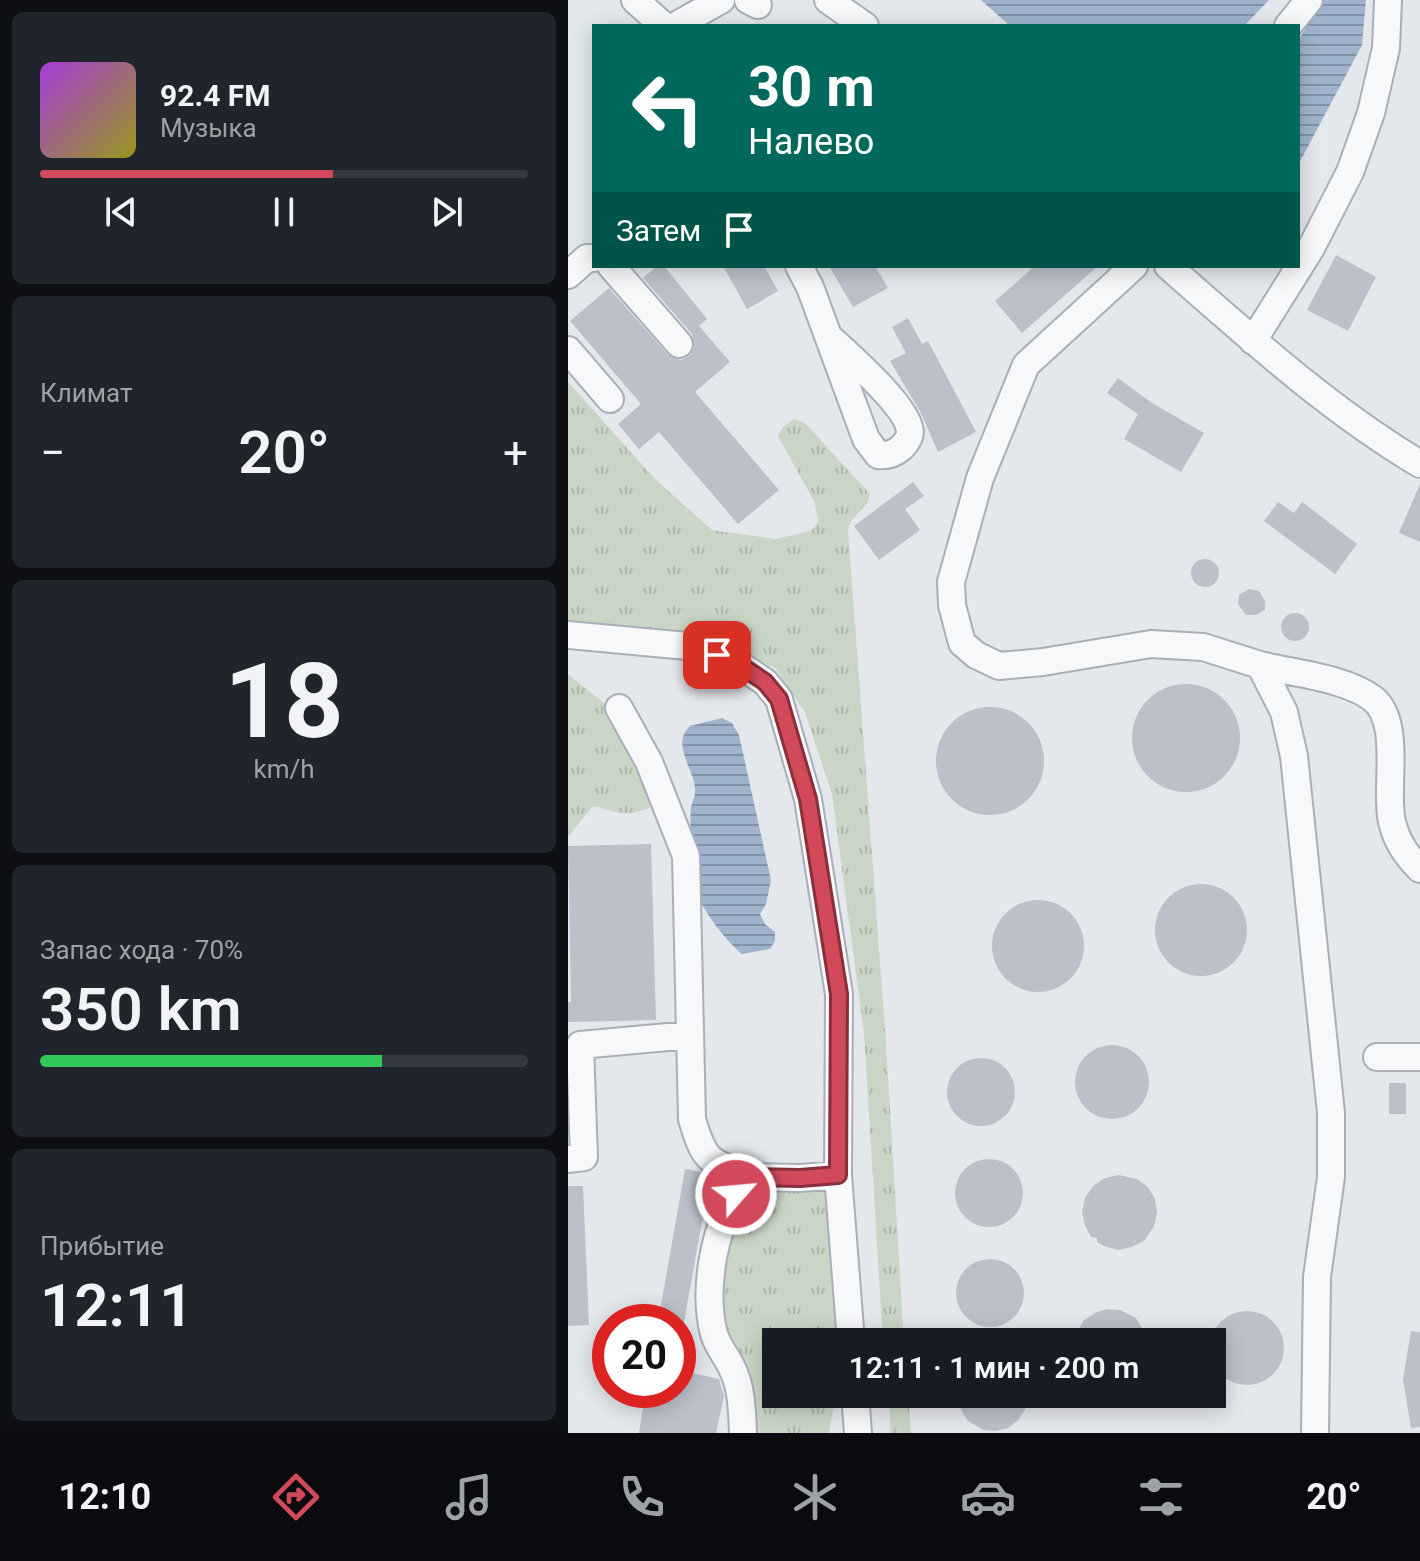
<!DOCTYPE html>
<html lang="ru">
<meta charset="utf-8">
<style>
:root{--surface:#171b24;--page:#20242c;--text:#f1f3f6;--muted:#9ea1a6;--line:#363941;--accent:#d1495b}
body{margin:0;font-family:Roboto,sans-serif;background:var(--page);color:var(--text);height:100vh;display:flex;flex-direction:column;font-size:30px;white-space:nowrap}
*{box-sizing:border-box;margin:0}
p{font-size:26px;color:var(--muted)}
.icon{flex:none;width:44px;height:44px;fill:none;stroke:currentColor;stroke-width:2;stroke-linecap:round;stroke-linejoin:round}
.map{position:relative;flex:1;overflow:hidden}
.panel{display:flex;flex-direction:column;gap:12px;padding:12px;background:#0d0f14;width:568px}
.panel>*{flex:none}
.hud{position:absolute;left:24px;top:24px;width:708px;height:244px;border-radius:0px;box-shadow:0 4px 20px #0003;background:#00695c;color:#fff;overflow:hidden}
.speed{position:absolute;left:24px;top:1304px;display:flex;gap:16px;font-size:40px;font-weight:700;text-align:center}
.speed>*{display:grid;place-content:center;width:104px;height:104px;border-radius:50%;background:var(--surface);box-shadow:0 4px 20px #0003;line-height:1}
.speed .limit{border:12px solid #d22;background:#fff;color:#111}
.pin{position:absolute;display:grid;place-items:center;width:68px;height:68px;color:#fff;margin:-34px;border-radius:16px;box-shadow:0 4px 12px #0006}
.me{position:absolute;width:88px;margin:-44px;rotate:63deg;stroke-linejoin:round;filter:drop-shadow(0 0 6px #0008)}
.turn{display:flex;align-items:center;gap:28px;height:168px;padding:0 24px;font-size:36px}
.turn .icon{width:104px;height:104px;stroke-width:2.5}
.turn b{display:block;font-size:56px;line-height:68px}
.then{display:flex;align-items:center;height:76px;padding:0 24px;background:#0003;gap:16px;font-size:30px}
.big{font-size:60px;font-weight:600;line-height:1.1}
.panel .widget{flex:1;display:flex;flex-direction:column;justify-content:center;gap:12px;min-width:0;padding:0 28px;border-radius:12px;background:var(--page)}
.panel .dial{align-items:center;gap:0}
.dial b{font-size:104px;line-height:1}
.song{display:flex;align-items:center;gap:24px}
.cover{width:96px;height:96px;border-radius:12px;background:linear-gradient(135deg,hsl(280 70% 55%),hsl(60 70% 35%))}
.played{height:8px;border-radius:4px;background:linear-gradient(90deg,var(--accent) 60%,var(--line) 60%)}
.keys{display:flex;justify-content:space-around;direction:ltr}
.heat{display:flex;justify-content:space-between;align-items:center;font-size:44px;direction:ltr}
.charge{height:12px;border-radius:6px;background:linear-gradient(90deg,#34c759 70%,var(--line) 0)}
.trip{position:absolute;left:194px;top:1328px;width:464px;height:80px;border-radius:0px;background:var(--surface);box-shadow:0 4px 20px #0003;font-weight:600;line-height:80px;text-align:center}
.menu{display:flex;height:128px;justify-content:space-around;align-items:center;background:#090b0e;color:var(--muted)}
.menu .icon{width:56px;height:56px}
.menu .selected{color:var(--accent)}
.menu b{font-size:36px;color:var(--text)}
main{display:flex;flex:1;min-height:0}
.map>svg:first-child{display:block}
.grass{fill:url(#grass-tufts)}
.water{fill:url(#water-rules)}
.building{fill:#bbc0ca}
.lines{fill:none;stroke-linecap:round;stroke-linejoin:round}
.minor-casing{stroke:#a9aeb7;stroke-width:30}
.minor{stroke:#f7f8fa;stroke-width:26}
.route-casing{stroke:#882f3b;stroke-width:20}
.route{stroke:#d1495b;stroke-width:14}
</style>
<main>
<section class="panel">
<div class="widget">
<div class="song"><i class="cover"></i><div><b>92.4 FM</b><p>Музыка</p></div></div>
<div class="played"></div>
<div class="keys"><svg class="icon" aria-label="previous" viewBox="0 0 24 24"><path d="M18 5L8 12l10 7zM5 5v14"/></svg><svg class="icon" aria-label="pause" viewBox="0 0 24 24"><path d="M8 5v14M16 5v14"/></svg><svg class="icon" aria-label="next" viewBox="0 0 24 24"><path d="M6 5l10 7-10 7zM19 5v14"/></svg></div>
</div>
<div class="widget"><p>Климат</p>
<div class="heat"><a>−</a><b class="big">20°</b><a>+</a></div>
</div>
<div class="widget dial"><b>18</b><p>km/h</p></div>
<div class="widget"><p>Запас хода · 70%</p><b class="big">350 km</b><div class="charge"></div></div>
<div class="widget"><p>Прибытие</p><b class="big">12:11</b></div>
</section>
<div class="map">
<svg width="852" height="1433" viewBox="0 0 852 1433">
<defs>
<pattern id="grass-tufts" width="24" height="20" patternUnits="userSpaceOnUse" patternTransform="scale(2)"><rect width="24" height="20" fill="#c9d6c5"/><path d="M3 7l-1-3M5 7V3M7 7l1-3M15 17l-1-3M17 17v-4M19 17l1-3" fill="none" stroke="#adb8ab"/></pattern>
<pattern id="water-rules" width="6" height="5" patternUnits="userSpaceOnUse" patternTransform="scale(2)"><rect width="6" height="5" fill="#9fb4cc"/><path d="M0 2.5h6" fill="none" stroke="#8293a7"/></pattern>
</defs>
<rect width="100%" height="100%" fill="#e4e7ec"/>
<path class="grass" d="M0 382 87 479 144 530 208 539 243 531 250 522 247 503 210 436 215 427 226 419 237 423 302 494C299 512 284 512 280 530L318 1043 336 1342H315L296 1033 264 794 237 712 207 668 146 640 0 632Z
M0 674 42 708 87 804C75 813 57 815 43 811 35 809 33 806 24 807L0 837Z
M250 1186 258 1192 268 1342H208V1394H268L261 1433H187C167 1362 137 1295 168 1224 173 1213 178 1199 189 1193 204 1185 232 1188 250 1186Z
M320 1394H340L343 1433H323Z"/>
<path class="water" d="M413 0H701L676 26H442Z
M754 0H798L794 45 730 165V41Z
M154 718 164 723 171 735 203 880 198 904 192 914 197 924 207 932V941L202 949 174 954C159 942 136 912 129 894 125 885 121 819 123 808 124 801 128 796 127 790 127 769 102 745 122 726Z"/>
<path class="building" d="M768 255 808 277 780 331 739 310Z
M89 266H96L139 319 131 326 162 362 127 392 211 490 170 524 91 432 71 449 50 424 73 404 2 321 41 288 100 355 113 360 121 356 126 348 124 334 75 278Z
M155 266H196L210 291 179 309Z
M261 266H307L320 288 285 307Z
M467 266H530L454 333 427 301Z
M340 318 354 344 360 341 408 432 370 452 353 413 322 361 338 353 324 327Z
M550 378 584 403 636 433 613 472 556 439 570 414 539 393Z
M345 482 356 496 337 509 352 530 311 560 286 526Z
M852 484V542L831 533Z
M710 502 726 513 734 502 789 544 767 574 696 521Z
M623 573a14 14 0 1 1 28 0a14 14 0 1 1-28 0Z
M681 589 691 591 697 601V610L688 615H678L670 604 671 595Z
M713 627a14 14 0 1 1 28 0a14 14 0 1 1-28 0Z
M564 738a54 54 0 1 1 108 0a54 54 0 1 1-108 0Z
M368 761a54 54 0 1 1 108 0a54 54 0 1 1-108 0Z
M83 844 88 1020 0 1022V1002H3L0 846Z
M587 930a46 46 0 1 1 92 0a46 46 0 1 1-92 0Z
M424 946a46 46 0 1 1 92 0a46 46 0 1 1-92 0Z
M507 1082a37 37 0 1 1 74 0a37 37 0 1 1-74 0Z
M379 1092a34 34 0 1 1 68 0a34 34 0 1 1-68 0Z
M821 1083H838V1114H821Z
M387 1193a34 34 0 1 1 68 0a34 34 0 1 1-68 0Z
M117 1169 134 1172 142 1177 116 1322H90Z
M551 1175 569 1179 580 1187 587 1199 589 1213 586 1226 576 1241 564 1247 550 1250 536 1246 529 1242V1238L523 1237 517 1226 514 1212 517 1198 525 1186 537 1178Z
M0 1186H15L21 1325 0 1326Z
M388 1293a34 34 0 1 1 68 0a34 34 0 1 1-68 0Z
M539 1309 552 1310 568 1318 582 1342H503L516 1320 529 1312Z
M642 1348a37 37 0 1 1 74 0a37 37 0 1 1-74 0Z
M843 1331 852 1332V1427L843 1428 835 1379Z
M110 1370 151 1379 156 1396 148 1433H71L78 1390H110Z
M389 1394H460L457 1410 450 1420 440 1428 428 1431 415 1430 400 1421 393 1410Z"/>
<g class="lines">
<defs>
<path id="minor" d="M67 0 96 26
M180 0 190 5
M260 0 297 26
M107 26 153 0
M720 26 741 0
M43 266 111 344
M231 266 242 287 298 439 310 455C319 456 326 454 333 448 337 444 342 438 342 432 341 407 279 354 261 337
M566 266 458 365 412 478 383 582 384 605 394 643 408 655 431 666 475 662 583 644 635 647 692 665 716 712 726 756 763 1113V1177L749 1277 747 1433
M600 266C680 336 760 409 852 464
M0 275 19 258H26
M685 341 743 248 782 172 803 113 818 48 820 0
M0 350 42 399
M0 635 130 647 169 663 197 682 211 699 240 799 271 994 270 1175 283 1342
M692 665C725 673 777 678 804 698 835 721 816 789 824 822 829 842 838 855 852 869
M51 708 81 762 118 856 124 1119C137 1164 142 1162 185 1177
M809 1057H852
M0 1159 16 1157 12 1045 122 1035
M287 1394 290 1433
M175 1433C174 1410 174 1387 163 1366 157 1354 150 1347 146 1334 135 1292 145 1232 168 1195 172 1188 179 1182 185 1177L232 1178 270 1175"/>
</defs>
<use href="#minor" class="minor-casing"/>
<use href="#minor" class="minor"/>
</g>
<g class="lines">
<defs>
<path id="route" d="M149 655 169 663 197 682 211 699 240 799 271 994 270 1175 232 1178 185 1177 168 1194"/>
</defs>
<use href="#route" class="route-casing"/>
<use href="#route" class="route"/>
</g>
</svg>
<div class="speed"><div class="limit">20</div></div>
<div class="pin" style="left:149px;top:655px;background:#d93025"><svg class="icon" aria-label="arrive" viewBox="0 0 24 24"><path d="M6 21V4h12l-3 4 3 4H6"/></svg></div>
<svg class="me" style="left:168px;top:1194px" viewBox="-20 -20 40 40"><circle r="17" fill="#d1495b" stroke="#fff" stroke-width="3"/><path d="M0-11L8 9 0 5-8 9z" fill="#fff"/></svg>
<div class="trip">12:11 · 1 мин · 200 m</div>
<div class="hud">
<div class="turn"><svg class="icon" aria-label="left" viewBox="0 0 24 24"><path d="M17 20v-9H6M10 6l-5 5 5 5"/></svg><div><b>30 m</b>Налево</div></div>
<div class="then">Затем<svg class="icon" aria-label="arrive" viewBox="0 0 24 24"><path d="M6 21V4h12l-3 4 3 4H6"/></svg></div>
</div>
</div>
</main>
<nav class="menu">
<b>12:10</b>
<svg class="icon selected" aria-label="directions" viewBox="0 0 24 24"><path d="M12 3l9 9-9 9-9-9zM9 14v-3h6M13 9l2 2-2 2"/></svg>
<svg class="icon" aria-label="music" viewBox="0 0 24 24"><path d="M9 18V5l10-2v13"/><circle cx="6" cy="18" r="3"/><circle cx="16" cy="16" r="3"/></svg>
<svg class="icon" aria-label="phone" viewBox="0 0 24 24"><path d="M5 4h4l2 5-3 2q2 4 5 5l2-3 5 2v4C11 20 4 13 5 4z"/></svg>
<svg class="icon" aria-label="climate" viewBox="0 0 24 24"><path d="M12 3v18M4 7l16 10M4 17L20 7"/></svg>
<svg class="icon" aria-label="car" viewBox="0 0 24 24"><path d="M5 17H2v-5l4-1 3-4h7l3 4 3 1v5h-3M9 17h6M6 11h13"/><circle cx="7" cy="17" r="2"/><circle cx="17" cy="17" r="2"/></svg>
<svg class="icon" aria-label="filters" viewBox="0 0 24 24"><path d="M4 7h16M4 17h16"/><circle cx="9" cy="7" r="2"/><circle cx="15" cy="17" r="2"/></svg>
<b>20°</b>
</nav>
